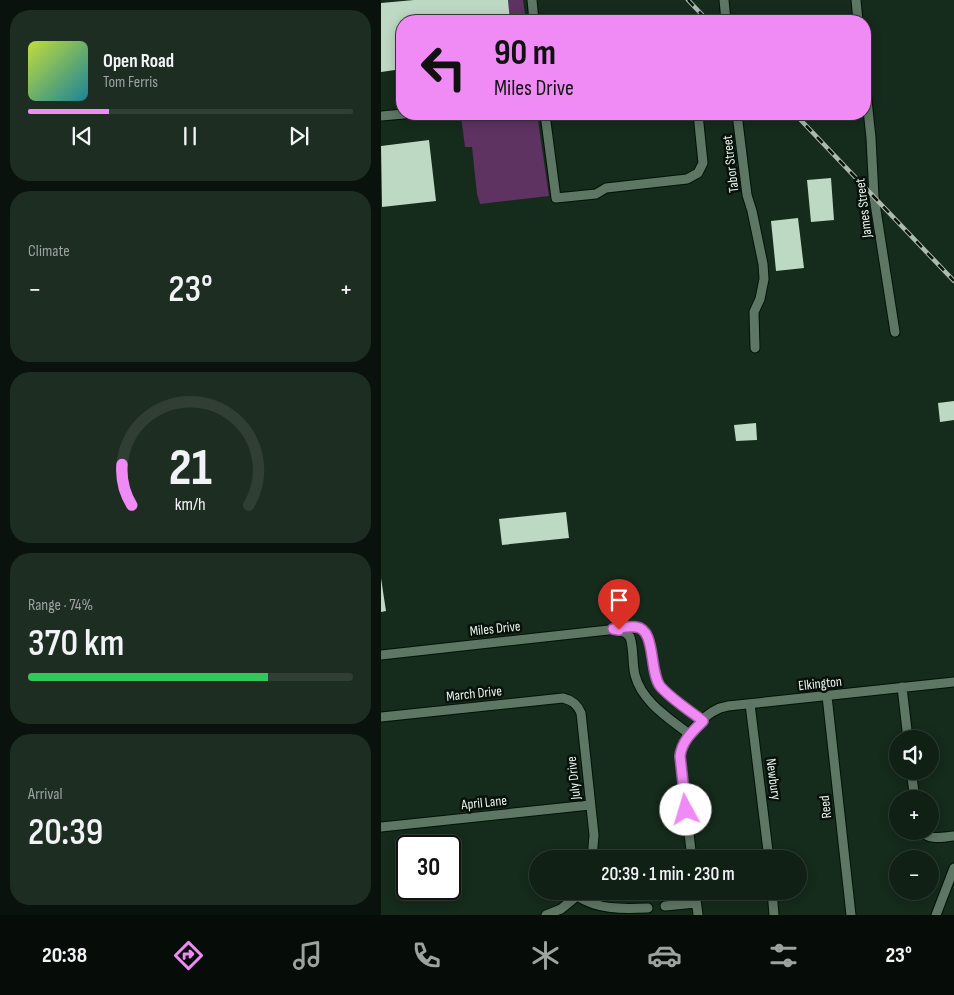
<!DOCTYPE html>
<meta charset="utf-8">
<style>
:root{--surface:#102015;--page:#1e2d22;--text:#f1f3f6;--muted:#9ca3a0;--line:#303e34;--accent:#f08bf5}
body{margin:0;font-family:"Sofia Sans Condensed",sans-serif;background:var(--page);color:var(--text);height:100vh;display:flex;flex-direction:column;font-size:19px;white-space:nowrap}
*{box-sizing:border-box;margin:0}
p{font-size:16px;color:var(--muted)}
.icon{flex:none;width:28px;height:28px;fill:none;stroke:currentColor;stroke-width:2;stroke-linecap:round;stroke-linejoin:round}
.map{position:relative;flex:1;overflow:hidden}
.drawer{display:flex;flex-direction:column;gap:10px;padding:10px;background:#09120c;width:381px}
.drawer>*{flex:none}
.hud{position:absolute;left:15px;top:15px;width:475px;height:105px;border-radius:20px;box-shadow:0 2px 12px #0003,0 0 0 1px var(--line);background:#f08bf5;color:#111;overflow:hidden}
.tools{position:absolute;left:508px;top:730px;display:grid;gap:10px}
.tools a{display:grid;place-items:center;width:50px;height:50px;border-radius:50%;background:var(--surface);box-shadow:0 2px 12px #0003,0 0 0 1px var(--line);font-size:25px}
.speed{position:absolute;left:15px;top:835px;display:flex;gap:10px;font-size:25px;font-weight:700;text-align:center}
.speed>*{display:grid;place-content:center;width:65px;height:65px;border-radius:50%;background:var(--surface);box-shadow:0 2px 12px #0003,0 0 0 1px var(--line);line-height:1}
.speed .limit{border:2px solid #111;border-radius:8px;background:#fff;color:#111}
.pin{position:absolute;display:grid;place-items:center;width:42px;height:42px;color:#fff;margin:-51px -21px;border-radius:50% 50% 50% 0;rotate:-45deg;box-shadow:0 0 5px #0007}
.pin .icon{rotate:45deg}
.me{position:absolute;width:55px;margin:-28px;rotate:354deg;stroke-linejoin:round;filter:drop-shadow(0 0 4px #0008)}
.turn{display:flex;align-items:center;gap:18px;height:105px;padding:0 15px;font-size:22px}
.turn .icon{width:65px;height:65px;stroke-width:2.5}
.turn b{display:block;font-size:35px;line-height:42px}
.big{font-size:38px;font-weight:600;line-height:1.1}
.drawer .widget{flex:1;display:flex;flex-direction:column;justify-content:center;gap:8px;min-width:0;padding:0 18px;border-radius:20px;background:var(--page)}
.drawer .dial{align-items:center;gap:0}
.dial svg{height:130px;overflow:visible;fill:none;stroke:var(--line);stroke-width:7;stroke-linecap:round;text-anchor:middle}
.dial text{fill:var(--text);stroke:none}
.song{display:flex;align-items:center;gap:15px}
.cover{width:60px;height:60px;border-radius:8px;background:linear-gradient(135deg,hsl(70 70% 55%),hsl(190 70% 35%))}
.played{height:5px;border-radius:2px;background:linear-gradient(90deg,var(--accent) 25%,var(--line) 25%)}
.keys{display:flex;justify-content:space-around;direction:ltr}
.heat{display:flex;justify-content:space-between;align-items:center;font-size:28px;direction:ltr}
.charge{height:8px;border-radius:4px;background:linear-gradient(90deg,#34c759 74%,var(--line) 0)}
.trip{position:absolute;left:148px;top:850px;width:278px;height:50px;border-radius:25px;background:var(--surface);box-shadow:0 2px 12px #0003,0 0 0 1px var(--line);font-weight:600;line-height:50px;text-align:center}
.tab-bar{display:flex;height:80px;justify-content:space-around;align-items:center;background:#060d08;color:var(--muted)}
.tab-bar .icon{width:35px;height:35px}
.tab-bar .current{color:var(--accent)}
.tab-bar b{font-size:22px;color:var(--text)}
main{display:flex;flex:1;min-height:0}
.map>svg:first-child{display:block}
.green{fill:#5e3261}
.building{fill:#bdd8c3}
.lines{fill:none;stroke-linecap:round;stroke-linejoin:round}
.minor-casing{stroke:#011306;stroke-width:11}
.minor{stroke:#5e7664;stroke-width:9}
.rail-casing{stroke:#abbbaf;stroke-width:4.5}
.rail{stroke:#08110a;stroke-width:2.5;stroke-dasharray:8;stroke-linecap:butt}
.route-casing{stroke:#9c5a9f;stroke-width:12}
.route{stroke:#f08bf5;stroke-width:9}
.labels{text-anchor:middle;stroke-width:5;stroke-linejoin:round;paint-order:stroke}
.street-label{font-size:14px;fill:#e7f5ea;stroke:#08110a}
</style>
<main>
<section class="drawer">
<div class="widget">
<div class="song"><i class="cover"></i><div><b>Open Road</b><p>Tom Ferris</p></div></div>
<div class="played"></div>
<div class="keys"><svg class="icon" aria-label="previous" viewBox="0 0 24 24"><path d="M18 5L8 12l10 7zM5 5v14"/></svg><svg class="icon" aria-label="pause" viewBox="0 0 24 24"><path d="M8 5v14M16 5v14"/></svg><svg class="icon" aria-label="next" viewBox="0 0 24 24"><path d="M6 5l10 7-10 7zM19 5v14"/></svg></div>
</div>
<div class="widget"><p>Climate</p>
<div class="heat"><a>−</a><b class="big">23°</b><a>+</a></div>
</div>
<div class="widget dial"><svg viewBox="0 0 100 80">
<path d="M14 69A42 42 0 1 1 86 69"/>
<path d="M14 69A42 42 0 0 1 8 44" stroke="#f08bf5"/>
<text x="50" y="56" font-size="32" font-weight="700">21</text>
<text x="50" y="72" font-size="11">km/h</text>
</svg></div>
<div class="widget"><p>Range · 74%</p><b class="big">370 km</b><div class="charge"></div></div>
<div class="widget"><p>Arrival</p><b class="big">20:39</b></div>
</section>
<div class="map">
<svg width="573" height="915" viewBox="0 0 573 915">
<rect width="100%" height="100%" fill="#152b1c"/>
<path class="green" d="M127 0H142L145 21H129Z
M84 114H156L168 196 99 204 96 194 91 147H84L80 116Z"/>
<path class="building" d="M33 0H127L129 21H21V69L0 72V3Z
M48 140 55 201 1 207 0 146Z
M450 178 453 220 430 222 426 180Z
M417 218 423 268 395 271 390 221Z
M573 401V420L559 422 557 403Z
M375 423 376 440 355 441 353 425Z
M185 512 188 538 121 545 118 519Z
M0 578 5 611 0 612Z"/>
<g class="lines">
<defs>
<path id="minor" d="M151 0 153 21
M343 0 345 21
M475 0 477 21
M484 81 490 138 493 197 514 332
M164 114 175 198 215 194 225 188 306 179 317 173 322 163 317 114
M356 114 366 195 371 211 382 264 383 279 379 299 373 312 374 348
M0 116 23 114
M237 630 245 633 249 637C253 649 251 663 254 675 261 702 288 718 308 734
M0 655 255 627C276 633 268 659 274 675 281 695 306 708 322 721
M521 687 527 739
M446 696 470 915
M369 704 388 859
M0 717 182 698C191 700 196 704 200 713L213 835 211 859
M530 771 534 799
M0 827 209 805
M540 831C549 841 561 837 573 836
M311 859 299 756C302 736 326 709 347 706L573 682
M314 891 317 915
M391 891 393 915
M284 906 315 903
M165 915 180 909 196 896C218 910 241 909 267 908
M555 915 573 868"/>
</defs>
<use href="#minor" class="minor-casing"/>
<use href="#minor" class="minor"/>
<defs>
<path id="rail" d="M307 0 327 21
M414 114 573 281"/>
</defs>
<use href="#rail" class="rail-casing"/>
<use href="#rail" class="rail"/>
</g>
<g class="lines">
<defs>
<path id="route" d="M238 630 232 629C239 628 248 626 255 627 275 629 268 671 279 686 289 698 309 711 322 721 311 732 301 741 299 756L305 810"/>
</defs>
<use href="#route" class="route-casing"/>
<use href="#route" class="route"/>
</g>
<g class="labels">
<g class="street-label">
<text transform="translate(349 164) rotate(-97)" y="5">Tabor Street</text>
<text transform="translate(482 208) rotate(-97)" y="5">James Street</text>
<text transform="translate(114 628) rotate(-6)" y="5">Miles Drive</text>
<text transform="translate(439 683) rotate(-6)" y="5">Elkington</text>
<text transform="translate(93 693) rotate(-6)" y="5">March Drive</text>
<text transform="translate(192 778) rotate(-96)" y="5">July Drive</text>
<text transform="translate(393 779) rotate(82)" y="5">Newbury</text>
<text transform="translate(103 802) rotate(-6)" y="5">April Lane</text>
<text transform="translate(444 807) rotate(-96)" y="5">Reed</text>
</g>
</g>
</svg>
<div class="tools">
<a><svg class="icon" aria-label="sound" viewBox="0 0 24 24"><path d="M4 9h4l5-4v14l-5-4H4zM17 9q2 3 0 6"/></svg></a>
<a>+</a>
<a>−</a>
</div>
<div class="speed"><div class="limit">30</div></div>
<div class="pin" style="left:238px;top:630px;background:#d93025"><svg class="icon" aria-label="arrive" viewBox="0 0 24 24"><path d="M6 21V4h12l-3 4 3 4H6"/></svg></div>
<svg class="me" style="left:305px;top:810px" viewBox="-20 -20 40 40"><circle r="19" fill="#fff"/><path d="M0-13L10 11 0 6-10 11z" fill="#f08bf5"/></svg>
<div class="trip">20:39 · 1 min · 230 m</div>
<div class="hud">
<div class="turn"><svg class="icon" aria-label="left" viewBox="0 0 24 24"><path d="M17 20v-9H6M10 6l-5 5 5 5"/></svg><div><b>90 m</b>Miles Drive</div></div>
</div>
</div>
</main>
<nav class="tab-bar">
<b>20:38</b>
<svg class="icon current" aria-label="directions" viewBox="0 0 24 24"><path d="M12 3l9 9-9 9-9-9zM9 14v-3h6M13 9l2 2-2 2"/></svg>
<svg class="icon" aria-label="music" viewBox="0 0 24 24"><path d="M9 18V5l10-2v13"/><circle cx="6" cy="18" r="3"/><circle cx="16" cy="16" r="3"/></svg>
<svg class="icon" aria-label="phone" viewBox="0 0 24 24"><path d="M5 4h4l2 5-3 2q2 4 5 5l2-3 5 2v4C11 20 4 13 5 4z"/></svg>
<svg class="icon" aria-label="climate" viewBox="0 0 24 24"><path d="M12 3v18M4 7l16 10M4 17L20 7"/></svg>
<svg class="icon" aria-label="car" viewBox="0 0 24 24"><path d="M5 17H2v-5l4-1 3-4h7l3 4 3 1v5h-3M9 17h6M6 11h13"/><circle cx="7" cy="17" r="2"/><circle cx="17" cy="17" r="2"/></svg>
<svg class="icon" aria-label="filters" viewBox="0 0 24 24"><path d="M4 7h16M4 17h16"/><circle cx="9" cy="7" r="2"/><circle cx="15" cy="17" r="2"/></svg>
<b>23°</b>
</nav>
